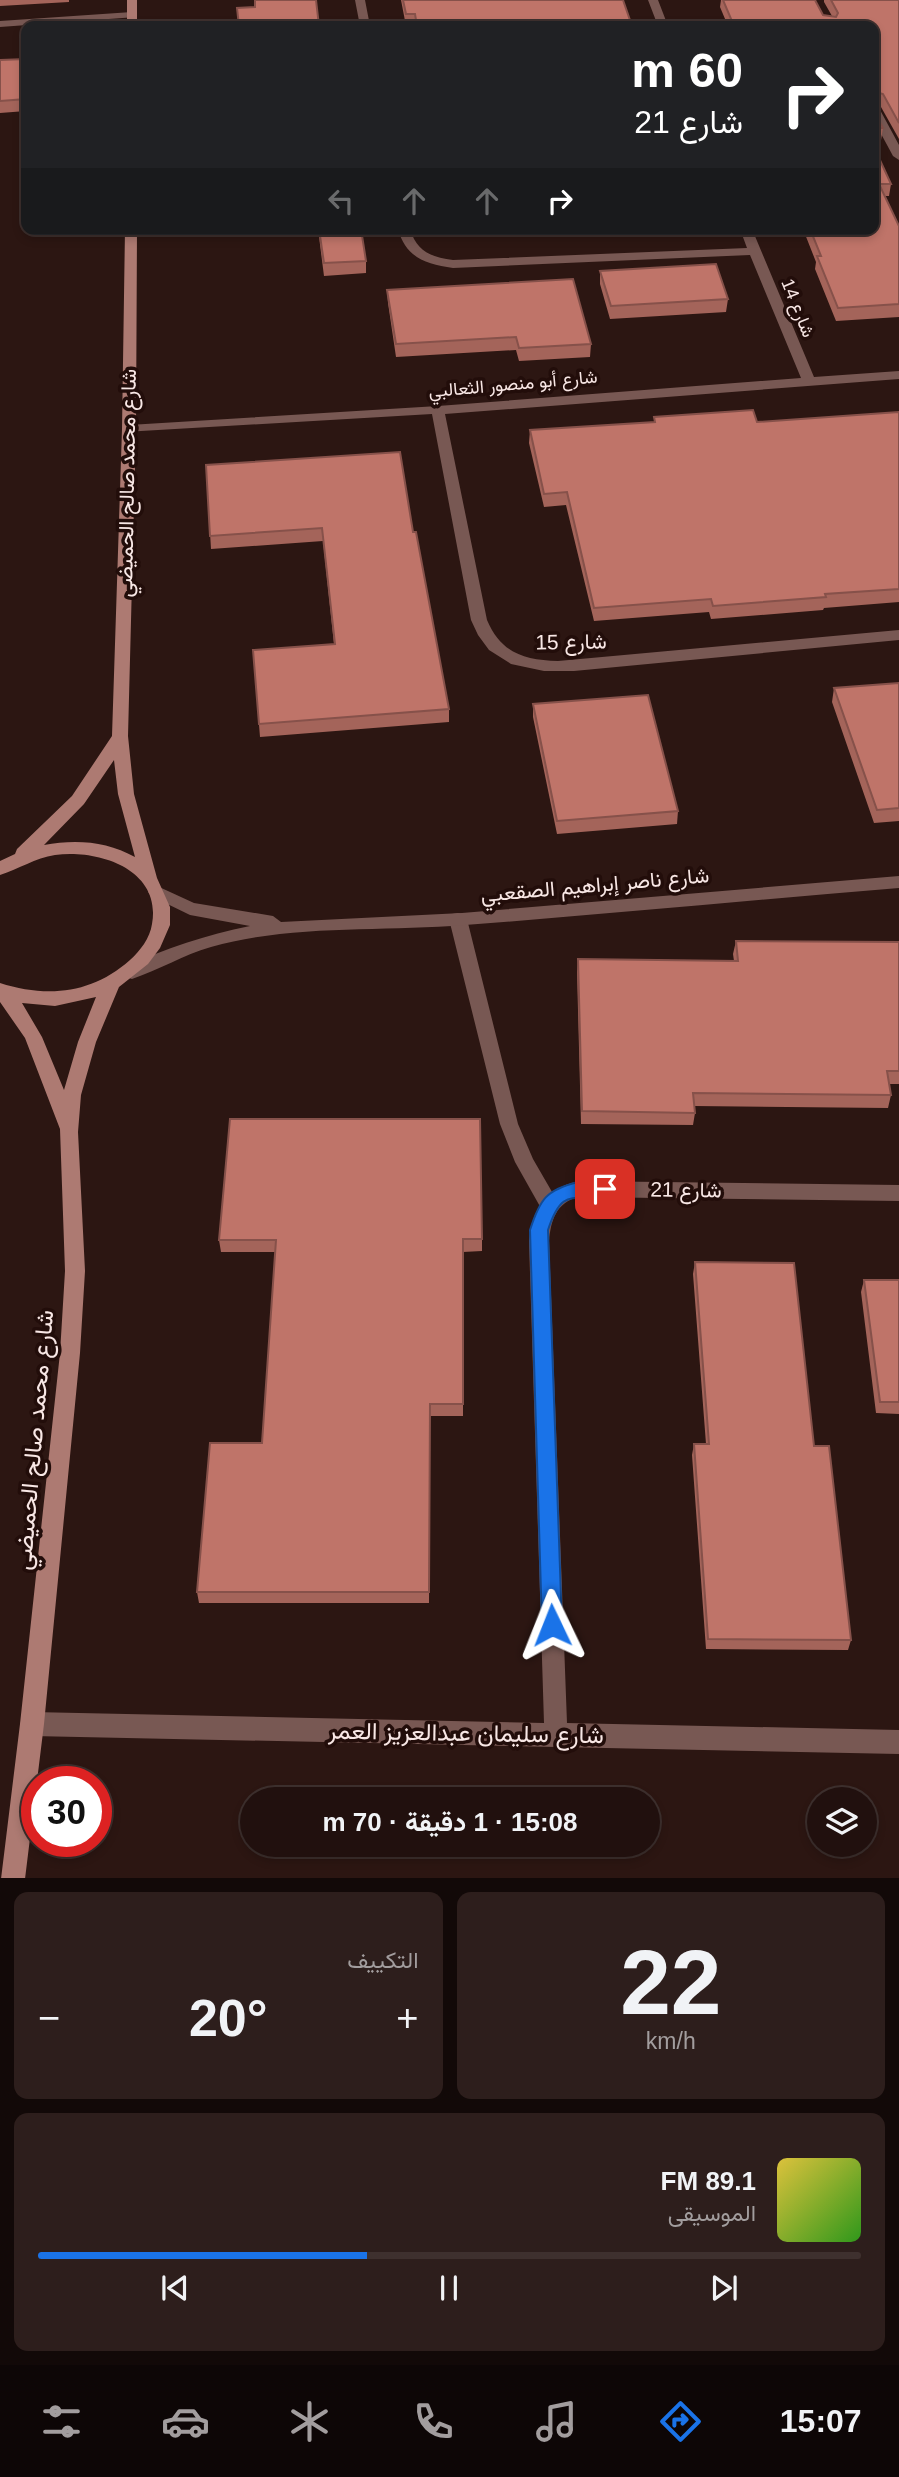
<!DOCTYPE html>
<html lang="ar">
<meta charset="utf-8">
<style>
:root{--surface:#21100e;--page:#2d1e1c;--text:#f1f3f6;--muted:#a29d9e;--line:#3e302e;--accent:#1a73e8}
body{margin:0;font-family:Arial,Vazirmatn,sans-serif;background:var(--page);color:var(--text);direction:rtl;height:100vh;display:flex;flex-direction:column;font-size:26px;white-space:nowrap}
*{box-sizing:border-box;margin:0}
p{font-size:23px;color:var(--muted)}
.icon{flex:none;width:38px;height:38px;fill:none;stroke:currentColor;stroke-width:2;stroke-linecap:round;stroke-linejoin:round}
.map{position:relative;height:1878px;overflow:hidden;direction:ltr}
.side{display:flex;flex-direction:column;gap:14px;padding:14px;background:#120908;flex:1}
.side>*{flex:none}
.guide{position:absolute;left:21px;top:21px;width:858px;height:214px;border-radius:14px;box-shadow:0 4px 10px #0003,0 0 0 2px var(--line);direction:rtl;background:#202124;color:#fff;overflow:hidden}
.controls{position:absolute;left:807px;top:1787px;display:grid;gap:14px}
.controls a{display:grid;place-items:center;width:70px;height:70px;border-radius:50%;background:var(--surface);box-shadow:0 4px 10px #0003,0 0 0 2px var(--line);font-size:35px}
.speed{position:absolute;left:21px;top:1766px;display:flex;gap:14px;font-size:35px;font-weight:700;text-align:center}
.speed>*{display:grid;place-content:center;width:91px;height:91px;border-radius:50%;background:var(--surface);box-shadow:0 4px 10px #0003,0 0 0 2px var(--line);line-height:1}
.speed .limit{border:10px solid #d22;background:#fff;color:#111}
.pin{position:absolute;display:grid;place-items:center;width:60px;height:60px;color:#fff;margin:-30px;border-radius:14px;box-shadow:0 4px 10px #0006}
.me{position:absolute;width:77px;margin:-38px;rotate:358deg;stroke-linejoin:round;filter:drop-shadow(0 0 5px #0008)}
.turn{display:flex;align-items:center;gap:24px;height:147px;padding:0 21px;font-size:32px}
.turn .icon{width:91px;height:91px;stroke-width:2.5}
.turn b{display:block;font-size:49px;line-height:60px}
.lanes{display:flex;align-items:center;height:66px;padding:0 21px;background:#0003;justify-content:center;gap:35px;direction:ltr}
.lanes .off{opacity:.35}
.big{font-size:52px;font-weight:700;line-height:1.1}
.side .widget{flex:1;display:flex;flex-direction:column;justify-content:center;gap:10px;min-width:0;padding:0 24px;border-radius:14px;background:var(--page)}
.side .dial{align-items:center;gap:0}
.dial b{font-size:91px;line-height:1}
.song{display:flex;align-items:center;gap:21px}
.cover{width:84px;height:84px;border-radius:10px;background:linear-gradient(135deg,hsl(50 70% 55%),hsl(110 70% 35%))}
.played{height:7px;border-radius:4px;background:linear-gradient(90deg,var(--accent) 40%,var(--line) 40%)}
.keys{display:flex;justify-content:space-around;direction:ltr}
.heat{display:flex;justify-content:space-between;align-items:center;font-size:38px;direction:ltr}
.side .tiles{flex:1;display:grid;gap:14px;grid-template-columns:1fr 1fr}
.widget:last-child{grid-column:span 2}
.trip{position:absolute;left:240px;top:1787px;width:420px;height:70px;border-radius:35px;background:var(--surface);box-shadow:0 4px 10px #0003,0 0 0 2px var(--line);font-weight:700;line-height:70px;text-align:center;direction:rtl}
.dock{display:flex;height:112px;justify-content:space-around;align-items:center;background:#0d0606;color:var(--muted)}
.dock .icon{width:49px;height:49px}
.dock .active{color:var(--accent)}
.dock b{font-size:32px;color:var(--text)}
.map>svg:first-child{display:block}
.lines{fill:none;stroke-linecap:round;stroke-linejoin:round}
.lane{fill:#785853;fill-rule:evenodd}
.street{fill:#785853;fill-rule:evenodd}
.secondary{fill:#ad7a72;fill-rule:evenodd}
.wall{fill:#a4645a}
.building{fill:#bf7469;stroke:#86514a;stroke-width:2}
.route{fill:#1a73e8;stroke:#114b97;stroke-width:2}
.labels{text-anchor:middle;stroke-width:7;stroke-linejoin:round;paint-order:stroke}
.far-street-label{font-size:18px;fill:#f8e7e5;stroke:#220d0a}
.street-label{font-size:21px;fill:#f8e7e5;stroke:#220d0a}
.near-street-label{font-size:24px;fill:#f8e7e5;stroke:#220d0a}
</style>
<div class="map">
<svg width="899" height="1879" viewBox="0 0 899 1879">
<rect width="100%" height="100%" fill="#2c1612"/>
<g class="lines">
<path class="lane" d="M873 105 879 108 899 145V160L893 156 873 119Z
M458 913 464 914 467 919 518 1124 533 1159 559 1204 556 1210 549 1212 542 1210 515 1162 500 1124 449 919 452 914Z"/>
<path class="street" d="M355 0H365L370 26H360Z
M648 0H658L668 26H658Z
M132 12 136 13V17L0 27V21Z
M398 229H410C417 252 431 257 453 260L747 248 740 229H752L814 377 899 371V379L445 414 487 620C501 653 524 660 558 661L899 630V640L574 671H544L511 664 489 650 478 635 471 620 432 414 124 432 122 429 129 425 438 406 801 378 750 255 453 268C426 264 406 258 398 229Z
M899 876V888C754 900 609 914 465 925 380 932 293 924 211 947 183 955 159 970 132 979L126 977 123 972 126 967C166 948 206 935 250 926L190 915 151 896 148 892 151 888 157 886 194 903 273 916 281 922 462 913Z
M578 1181 899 1185V1201L578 1197C556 1203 551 1220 549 1241L567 1723 899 1730V1754L32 1736 24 1732 20 1724 24 1716 32 1712 544 1723 529 1241C532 1209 546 1189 578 1181Z"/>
<path class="secondary" d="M127 0H137V26H127Z
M125 229H137L136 429 128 736 134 794 157 878 170 907V925L160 948 148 964 119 987 96 1042 81 1095 78 1132 85 1271 80 1353 44 1724 25 1879H1L20 1724 60 1353 65 1271 60 1129 25 1038 0 1002V983C47 998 92 994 130 960 140 951 150 938 152 924 162 869 98 849 55 855 35 858 19 869 0 875V861L15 854 17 849 72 796 112 736 122 429ZM114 760 118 794 135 857C107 841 75 839 44 845L84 804ZM96 997 78 1042 64 1090 42 1037 22 1003 55 1006Z"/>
</g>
<path class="wall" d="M0 0H69V2L0 6Z
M401 0H623L632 26H406Z
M721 0H815L823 15 832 16 824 2V0H899V139L881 107 873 104V26H728L720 7Z
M26 59V111L0 113V60Z
M873 109 883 128 881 140 873 141Z
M873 145 891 184 889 196H885L899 226V317L836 321 815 269 816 262 803 229H873Z
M318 229H361L366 261V273L324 276Z
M600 271 728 299 726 312 610 319 600 284Z
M387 290 591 344 590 357 519 361 516 350 396 357 388 303Z
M899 412V602L824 608 823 610 711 619 709 612 594 621 566 505 544 507 529 443 530 430 654 422V417L757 422Z
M206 465 413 532 449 709V722L260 737 253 650 334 644 323 541 211 549Z
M899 683V821L874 823 832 702 834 688Z
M533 704 678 811 677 824 557 834 533 717Z
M736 941 899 942V1084H889L891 1095 888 1108 694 1106 695 1113 693 1125 581 1124 577 972 578 959 734 961 733 954Z
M482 1239V1251L463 1252V1416H430L429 1603H199L197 1592 262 1443 275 1252H221L219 1240Z
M695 1262 814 1446 851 1640 848 1650 706 1649 692 1455 694 1444H706L693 1274Z
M864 1280H899V1414L876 1413 861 1292Z"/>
<path class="building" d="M255 0H316L319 26H239L237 8 255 7Z
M403 0H623L632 26H417L415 14H406Z
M723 0H815L823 15 836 17 838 13 831 0H899V123L883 94 873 91V26H734Z
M26 59V99L0 101V60Z
M873 109 883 128H873Z
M873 145 891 184H879L899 226V304L838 308 817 256H821L810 229H873Z
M319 229H361L366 261 324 263Z
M716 264 728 299 611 306 600 271Z
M573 279 591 344 519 348 516 337 396 344 387 290Z
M753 410 757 422 899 412V589L825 594 826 597 713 606 711 599 594 608 567 492 544 494 530 430 655 422 654 417Z
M400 452 413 532H416L449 709 259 724 253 650 335 644 322 528 210 536 206 465Z
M899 683V808L877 810 834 688Z
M648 695 678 811 557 821 533 704Z
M736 941 899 942V1071H887L891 1095 693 1093 695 1113 582 1111 578 959 738 961Z
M230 1119H480L482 1239H463V1404H430L429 1592H197L210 1443H262L276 1240H219Z
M695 1262 794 1263 814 1446H829L851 1640 708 1639 694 1444H709Z
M864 1280H899V1402H880Z"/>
<path class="route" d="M578 1182 611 1184 614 1189 611 1194C577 1206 564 1181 548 1230L562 1625 559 1632 552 1635 545 1632 542 1625 530 1230C540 1199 546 1190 578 1182Z"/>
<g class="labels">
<g class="far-street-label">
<text transform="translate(798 308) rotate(68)" y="6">شارع 14</text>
<text transform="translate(513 384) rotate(-5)" y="6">شارع أبو منصور الثعالبي</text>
</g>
<g class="street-label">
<text transform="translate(127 483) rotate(-89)" y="7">شارع محمد صالح الحميضي</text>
<text transform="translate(571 642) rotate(-1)" y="7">شارع 15</text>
<text transform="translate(595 885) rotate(-5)" y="7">شارع ناصر إبراهيم الصقعبي</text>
<text transform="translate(686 1190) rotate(1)" y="7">شارع 21</text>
</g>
<g class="near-street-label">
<text transform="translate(34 1440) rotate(-85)" y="8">شارع محمد صالح الحميضي</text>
<text transform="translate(466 1733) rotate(1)" y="8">شارع سليمان عبدالعزيز العمر</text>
</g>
</g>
</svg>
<div class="controls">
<a><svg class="icon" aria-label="layers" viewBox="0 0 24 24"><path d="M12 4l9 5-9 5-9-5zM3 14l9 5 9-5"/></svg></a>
</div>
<div class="speed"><div class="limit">30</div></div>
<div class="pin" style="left:605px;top:1189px;background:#d93025"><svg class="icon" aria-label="arrive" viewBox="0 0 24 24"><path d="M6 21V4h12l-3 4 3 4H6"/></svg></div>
<svg class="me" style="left:552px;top:1625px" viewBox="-20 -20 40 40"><path d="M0-17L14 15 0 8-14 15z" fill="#1a73e8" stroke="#fff" stroke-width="4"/></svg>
<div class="trip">15:08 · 1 دقيقة · 70 m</div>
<div class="guide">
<div class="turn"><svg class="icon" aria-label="right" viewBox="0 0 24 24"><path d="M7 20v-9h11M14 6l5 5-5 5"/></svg><div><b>60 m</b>شارع 21</div></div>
<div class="lanes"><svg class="icon off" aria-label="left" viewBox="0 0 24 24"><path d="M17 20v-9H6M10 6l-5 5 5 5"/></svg><svg class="icon off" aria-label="ahead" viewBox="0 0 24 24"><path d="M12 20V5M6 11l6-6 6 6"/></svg><svg class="icon off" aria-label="ahead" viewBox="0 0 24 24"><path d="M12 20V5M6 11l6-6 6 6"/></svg><svg class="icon" aria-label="right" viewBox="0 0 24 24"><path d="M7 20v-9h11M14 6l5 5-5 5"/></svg></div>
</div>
</div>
<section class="side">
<div class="tiles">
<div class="widget dial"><b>22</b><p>km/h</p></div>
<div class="widget"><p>التكييف</p>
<div class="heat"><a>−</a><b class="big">20°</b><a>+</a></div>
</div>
<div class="widget">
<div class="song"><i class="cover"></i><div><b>89.1 FM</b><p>الموسيقى</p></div></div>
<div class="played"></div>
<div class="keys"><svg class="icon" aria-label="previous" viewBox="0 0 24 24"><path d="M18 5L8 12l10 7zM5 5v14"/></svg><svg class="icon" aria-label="pause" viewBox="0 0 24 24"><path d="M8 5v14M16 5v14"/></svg><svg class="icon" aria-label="next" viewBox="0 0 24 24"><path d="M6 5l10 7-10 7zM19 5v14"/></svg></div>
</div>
</div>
</section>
<nav class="dock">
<b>15:07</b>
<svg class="icon active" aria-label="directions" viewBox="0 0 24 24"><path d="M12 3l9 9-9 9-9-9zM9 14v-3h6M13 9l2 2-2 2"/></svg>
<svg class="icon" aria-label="music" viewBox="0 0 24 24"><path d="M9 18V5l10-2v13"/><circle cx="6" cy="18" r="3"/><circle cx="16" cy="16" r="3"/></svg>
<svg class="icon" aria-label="phone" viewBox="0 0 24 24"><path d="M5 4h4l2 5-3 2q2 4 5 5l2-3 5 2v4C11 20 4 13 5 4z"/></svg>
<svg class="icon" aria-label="climate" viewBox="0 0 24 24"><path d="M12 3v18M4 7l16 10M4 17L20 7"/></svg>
<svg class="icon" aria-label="car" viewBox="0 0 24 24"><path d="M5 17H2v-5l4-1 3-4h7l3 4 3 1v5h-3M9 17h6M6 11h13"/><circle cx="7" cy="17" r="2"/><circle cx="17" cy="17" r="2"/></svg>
<svg class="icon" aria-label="filters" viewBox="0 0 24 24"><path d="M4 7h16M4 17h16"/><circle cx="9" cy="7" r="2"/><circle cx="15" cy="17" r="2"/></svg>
</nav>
